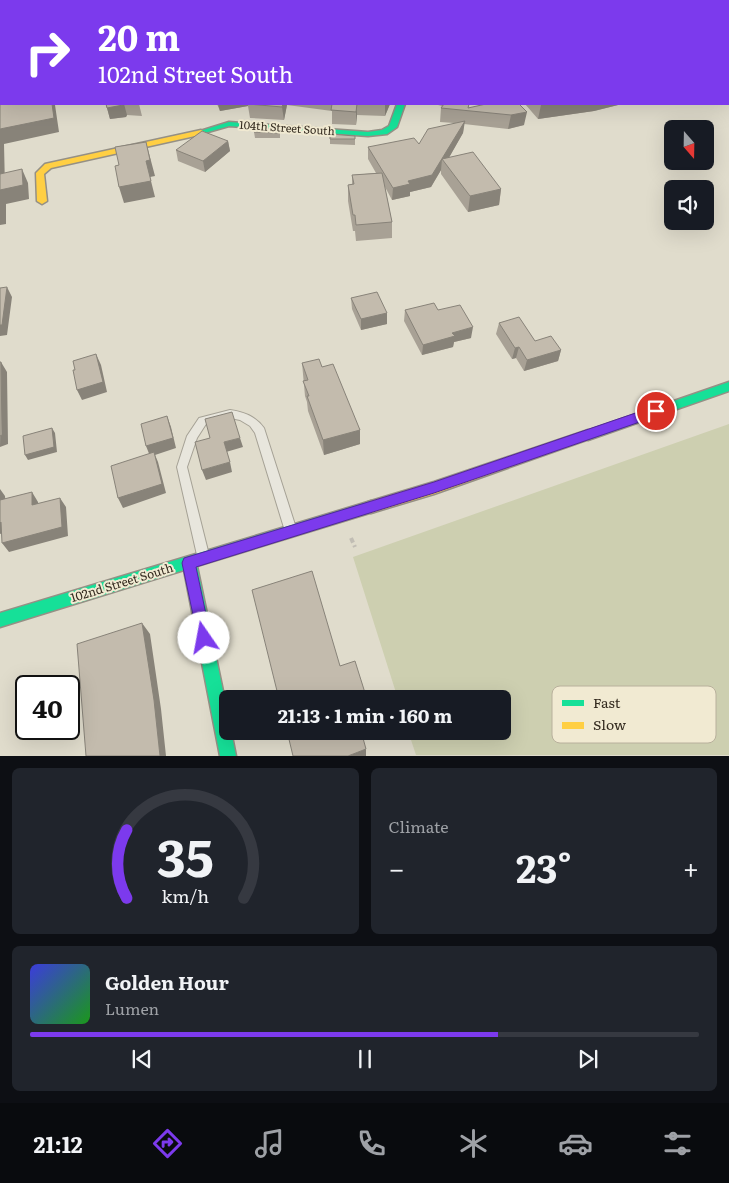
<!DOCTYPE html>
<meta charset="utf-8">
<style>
:root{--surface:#171b24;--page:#20242c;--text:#f1f3f6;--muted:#9ea1a6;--line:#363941;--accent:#7c3aed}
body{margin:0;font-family:Literata,serif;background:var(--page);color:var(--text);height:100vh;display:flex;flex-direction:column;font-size:19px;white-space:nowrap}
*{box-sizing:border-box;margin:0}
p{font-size:16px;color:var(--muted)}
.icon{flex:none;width:28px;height:28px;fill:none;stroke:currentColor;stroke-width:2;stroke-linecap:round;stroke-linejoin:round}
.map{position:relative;height:756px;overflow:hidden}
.drawer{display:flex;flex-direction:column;gap:12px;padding:12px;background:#0d0f14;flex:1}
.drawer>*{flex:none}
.banner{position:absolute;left:0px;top:0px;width:730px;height:105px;box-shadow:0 5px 20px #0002;background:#7c3aed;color:#fff;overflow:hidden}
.needle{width:32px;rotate:160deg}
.fabs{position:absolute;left:664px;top:120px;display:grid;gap:10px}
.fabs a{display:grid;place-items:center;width:50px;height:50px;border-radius:8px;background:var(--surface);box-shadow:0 5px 20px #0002;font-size:25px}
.speed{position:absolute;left:15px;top:675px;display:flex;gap:10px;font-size:25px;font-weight:700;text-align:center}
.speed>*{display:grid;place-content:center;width:65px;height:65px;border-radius:50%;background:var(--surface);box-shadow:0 5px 20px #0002;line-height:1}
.speed .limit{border:2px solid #111;border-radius:8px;background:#fff;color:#111}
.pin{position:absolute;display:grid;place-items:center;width:42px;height:42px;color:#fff;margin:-21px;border:2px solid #fff;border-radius:50%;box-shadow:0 1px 5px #0007}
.me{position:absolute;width:55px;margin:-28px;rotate:348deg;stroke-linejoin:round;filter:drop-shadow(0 0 4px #0008)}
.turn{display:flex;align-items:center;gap:18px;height:105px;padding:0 15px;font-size:22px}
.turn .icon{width:65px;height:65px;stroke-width:2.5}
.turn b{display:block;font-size:35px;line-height:42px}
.big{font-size:38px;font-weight:700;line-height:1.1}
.drawer .widget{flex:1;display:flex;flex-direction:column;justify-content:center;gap:8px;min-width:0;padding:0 18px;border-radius:8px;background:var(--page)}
.drawer .dial{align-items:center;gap:0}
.dial svg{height:130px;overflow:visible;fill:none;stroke:var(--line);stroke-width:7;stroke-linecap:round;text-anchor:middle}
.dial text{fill:var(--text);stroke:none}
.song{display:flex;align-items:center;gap:15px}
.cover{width:60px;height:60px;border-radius:8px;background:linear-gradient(135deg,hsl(240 70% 55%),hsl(120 70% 35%))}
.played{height:5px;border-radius:2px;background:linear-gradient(90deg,var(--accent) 70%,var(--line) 70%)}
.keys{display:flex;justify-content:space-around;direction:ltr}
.heat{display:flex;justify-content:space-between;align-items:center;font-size:28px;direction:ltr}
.drawer .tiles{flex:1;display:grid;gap:12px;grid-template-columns:1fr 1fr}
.widget:last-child{grid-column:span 2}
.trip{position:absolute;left:219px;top:690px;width:292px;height:50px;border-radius:8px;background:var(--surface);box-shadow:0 5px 20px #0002;font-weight:700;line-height:50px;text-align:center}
.tab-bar{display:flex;height:80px;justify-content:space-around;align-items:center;background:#090b0e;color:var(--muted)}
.tab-bar .icon{width:35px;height:35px}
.tab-bar .selected{color:var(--accent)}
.tab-bar b{font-size:22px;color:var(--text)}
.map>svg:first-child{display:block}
.green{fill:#cdcfb0}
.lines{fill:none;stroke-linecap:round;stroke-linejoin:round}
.lane-casing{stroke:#a5a195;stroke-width:2}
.street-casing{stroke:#a5a195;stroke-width:3}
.fast-casing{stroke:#959085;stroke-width:3}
.slow-casing{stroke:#959085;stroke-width:3}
.path{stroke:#c1bdb4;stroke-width:4;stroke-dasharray:5 3;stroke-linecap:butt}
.lane{fill:#e8e6dd;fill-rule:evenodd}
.street{fill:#e8e6dd;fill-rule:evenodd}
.fast{fill:#16e098;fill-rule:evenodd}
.slow{fill:#ffcf43;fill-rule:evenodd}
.wall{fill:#a8a195}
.shaded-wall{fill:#888379}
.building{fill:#c3bbad;stroke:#888379}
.route{fill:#7c3aed;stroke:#51269a}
.labels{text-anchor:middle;stroke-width:4;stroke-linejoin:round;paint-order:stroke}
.far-street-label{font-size:11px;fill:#332a1f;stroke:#f1ead2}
.street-label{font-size:12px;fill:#332a1f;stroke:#f1ead2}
.key{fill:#f1ead2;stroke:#b8b09c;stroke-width:1}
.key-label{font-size:14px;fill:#332a1f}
</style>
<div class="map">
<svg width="729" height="756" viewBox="0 0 729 756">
<rect width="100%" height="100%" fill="#e0dccc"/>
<path class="green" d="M729 424V755H416L408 731H502V699H398L353 557Z"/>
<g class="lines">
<defs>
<path id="lane" d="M493 0H499L500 1H494Z
M230 410C244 412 255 416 264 428L297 531 295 535 291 536 287 535 285 531 255 433 250 426 240 420 230 418 206 424 197 438 187 467 209 555 207 559 203 561 199 559 197 555 177 467 187 436 199 418Z"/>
<path id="street" d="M142 0H154L155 1H143Z"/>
<path id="fast" d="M397 104H405L397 127 387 134 368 136 229 126 201 134 197 132 229 122 368 132 382 130 389 126Z
M729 382V391L588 440 584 438 582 435 584 432Z
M371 501 376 503 377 507 376 511 197 566 228 715V731H231L236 756H220L184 570 0 627V613Z"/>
<path id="slow" d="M703 0H711V1H704Z
M201 130 205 132 204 134 51 168 44 174 47 201 42 204 37 201 36 173 45 164Z
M588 430 592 432 594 435 592 438 434 494 371 513 366 511 365 507 366 503 371 501 434 482Z"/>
</defs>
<use href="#lane" class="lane-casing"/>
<use href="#street" class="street-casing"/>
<use href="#fast" class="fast-casing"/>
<use href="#slow" class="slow-casing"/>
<path class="path" d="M351 538 355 547"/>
<use href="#lane" class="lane"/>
<use href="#street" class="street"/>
<use href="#fast" class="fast"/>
<use href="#slow" class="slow"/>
</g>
<path class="wall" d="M106 104H139L142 116 127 115 126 117 110 119Z
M217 104H390L385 116 357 115 356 125 332 124V111L287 105 284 120 250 118 248 106 220 111Z
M438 104H469L468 108 519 104 524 125 508 129 464 124 463 133 449 157 501 189 499 205 468 212 441 174V170L431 187 410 192V196L392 200 385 187 392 222V238L356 241 355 231H353L348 201V185L352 184V175L376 173 368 159V147L419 144 454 123 440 122 441 108 442 106 438 105Z
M525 104H622L594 111 538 119Z
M280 130V138H255L254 132Z
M355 136V145L330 144V139Z
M228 141 230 151 205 172 178 161 176 150Z
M351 298 387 313V324L361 330 352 309Z
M405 310H438L471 338 454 342 453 347 422 355 404 321Z
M499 323 535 341 561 350 558 361 524 371 516 358 512 359 496 334Z
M302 363 322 367 360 430V444L324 455 308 411 307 402 305 396Z"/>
<path class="shaded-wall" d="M1 65V78H0V66Z
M52 104H55V105L59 132 4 144 5 188 0 178V129Z
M124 104 127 115 126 117 110 119 107 108Z
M218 104H254H248V106L220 111Z
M283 104H286L287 105 284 120 282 107Z
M357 104V115L356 125V112Z
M385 104H390L385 116Z
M551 104H622L594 111 538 119 541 105Z
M527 112 524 125 508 129 511 115Z
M465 121 463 133 446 163 442 159 441 170 431 187 410 192V196L392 200 393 188 408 181Z
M228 141 230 151 205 172 203 161Z
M146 142 155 176 150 177 155 197 124 203 119 187 146 161Z
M22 169 28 183 29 199 6 204V224L0 225V190Z
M501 189 499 205 468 212 470 196Z
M7 287 12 297 7 335 0 336V325Z
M387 313V324L361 330V319Z
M473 327 471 338 454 342 453 347 422 355 423 345 452 333Z
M519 347 516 358 512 359 515 348Z
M561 350 558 361 524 371 527 360Z
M96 354 101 365 107 392 82 400 77 390Z
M1 362 7 372 8 444 0 447Z
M167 416 171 427 176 448 155 455 158 462 166 493 123 508 118 498 150 456 146 446Z
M52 428 55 433 57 452 28 460 25 455Z
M360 430V444L324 455 323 440Z
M240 438 243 447 226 452 224 442Z
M230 462 232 472 206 480 202 470Z
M0 489 5 496 6 510 0 503Z
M32 492 38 502 39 514 32 505Z
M60 498 66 507 68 536 9 552 2 543Z
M1 522 9 531 0 534V523Z
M142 623 150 634 161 709 166 756H160Z
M366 696V699H357Z
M366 749V756H348Z"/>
<path class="building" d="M0 0H98V1H1V65L0 66Z
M182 0H210V1H183Z
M330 0H464L465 1H327Z
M512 0H522L523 1H511Z
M652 0H684L686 1H654Z
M0 99H1V104H52L54 118 0 129Z
M106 104H123V105L107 108Z
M248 104H283L282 107Z
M332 104H357L356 112 331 110Z
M444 104H469L468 108 486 104H519L527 112 511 115 441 108Z
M540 104H551L541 105Z
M465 121 432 175 408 181 410 184 393 188 368 147 414 138 419 144 428 129Z
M255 128 280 130 279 133 254 132Z
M202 131 228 141 203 161 176 150Z
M330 134 355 136V139H330Z
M146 142 150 160 146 161 151 181 119 187 115 166 119 165 115 147Z
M473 152 501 189 470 196 442 159Z
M22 169 23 185 0 190V174Z
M382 173 392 222 356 225 355 215H353L348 185 354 184 352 175Z
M7 287 2 325H0V288Z
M377 292 387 313 361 319 351 298Z
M434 303 438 310 460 305 473 327 452 333 455 336 423 345 405 310Z
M519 317 535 341 551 336 561 350 527 360 519 347 515 348 499 323Z
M96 354 103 382 77 390 73 370H75L73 361Z
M319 359 322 367 333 364 360 430 323 440 307 396H309L303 381 308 380 302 363Z
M0 362H1L2 435 0 436Z
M232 412 240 438 224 442 230 462 202 470 195 442 210 438 205 419Z
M167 416 173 438 146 446 141 424Z
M52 428 54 447 25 455 23 436Z
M154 452 162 484 118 498 111 466Z
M32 492V505L60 498 62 527 2 543 1 522 0 523V500Z
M312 571 340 666 355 661 366 696 357 699H279L252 590Z
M142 623 154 700 160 756H86L77 644Z
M287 731H361L366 749 348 756H293Z"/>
<path class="route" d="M656 406 660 408 662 411 660 415 434 493 196 567 211 638 209 643 204 646 199 643 182 563 184 558 434 482Z"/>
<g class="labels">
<g class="far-street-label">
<text transform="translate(287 128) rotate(4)" y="4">104th Street South</text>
</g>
<g class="street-label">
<text transform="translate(122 583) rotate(-17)" y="4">102nd Street South</text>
</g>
</g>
<rect x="552" y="686" width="164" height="57" rx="8" class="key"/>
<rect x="562" y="700" width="22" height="6" fill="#16e098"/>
<rect x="562" y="722" width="22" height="7" fill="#ffcf43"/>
<g class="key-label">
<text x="593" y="708">Fast</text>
<text x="593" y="730">Slow</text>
</g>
</svg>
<div class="fabs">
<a><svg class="needle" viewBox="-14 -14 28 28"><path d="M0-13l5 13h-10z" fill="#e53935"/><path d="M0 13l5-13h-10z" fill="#9ea1a6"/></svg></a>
<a><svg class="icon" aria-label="sound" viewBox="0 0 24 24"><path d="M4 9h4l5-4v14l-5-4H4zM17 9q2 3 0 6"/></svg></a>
</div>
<div class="speed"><div class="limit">40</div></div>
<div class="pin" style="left:656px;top:411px;background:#d93025"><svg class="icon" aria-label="arrive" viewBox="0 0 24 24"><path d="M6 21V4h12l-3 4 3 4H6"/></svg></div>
<svg class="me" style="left:204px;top:638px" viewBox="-20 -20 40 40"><circle r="19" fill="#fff"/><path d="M0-13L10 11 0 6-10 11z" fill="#7c3aed"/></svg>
<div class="trip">21:13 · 1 min · 160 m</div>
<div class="banner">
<div class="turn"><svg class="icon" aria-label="right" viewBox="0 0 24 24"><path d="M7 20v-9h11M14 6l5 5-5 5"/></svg><div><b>20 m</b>102nd Street South</div></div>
</div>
</div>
<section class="drawer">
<div class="tiles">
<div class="widget dial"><svg viewBox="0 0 100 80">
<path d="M14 69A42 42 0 1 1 86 69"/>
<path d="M14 69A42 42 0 0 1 14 27" stroke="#7c3aed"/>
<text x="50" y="56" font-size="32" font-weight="700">35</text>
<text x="50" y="72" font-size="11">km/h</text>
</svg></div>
<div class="widget"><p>Climate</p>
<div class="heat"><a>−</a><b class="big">23°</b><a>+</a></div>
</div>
<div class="widget">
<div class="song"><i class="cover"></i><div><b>Golden Hour</b><p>Lumen</p></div></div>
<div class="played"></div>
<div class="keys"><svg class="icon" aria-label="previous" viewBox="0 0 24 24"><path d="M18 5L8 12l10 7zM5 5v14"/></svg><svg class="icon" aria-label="pause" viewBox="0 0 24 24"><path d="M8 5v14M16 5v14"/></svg><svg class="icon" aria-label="next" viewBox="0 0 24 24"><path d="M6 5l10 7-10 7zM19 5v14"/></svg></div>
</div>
</div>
</section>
<nav class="tab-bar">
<b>21:12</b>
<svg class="icon selected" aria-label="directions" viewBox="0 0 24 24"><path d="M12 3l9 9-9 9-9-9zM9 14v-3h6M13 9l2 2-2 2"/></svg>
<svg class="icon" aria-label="music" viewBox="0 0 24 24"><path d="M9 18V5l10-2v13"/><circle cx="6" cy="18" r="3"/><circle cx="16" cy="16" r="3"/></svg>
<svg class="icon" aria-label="phone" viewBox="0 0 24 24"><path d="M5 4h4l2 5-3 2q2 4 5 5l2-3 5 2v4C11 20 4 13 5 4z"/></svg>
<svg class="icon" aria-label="climate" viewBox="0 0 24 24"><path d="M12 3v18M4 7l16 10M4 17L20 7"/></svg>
<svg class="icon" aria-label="car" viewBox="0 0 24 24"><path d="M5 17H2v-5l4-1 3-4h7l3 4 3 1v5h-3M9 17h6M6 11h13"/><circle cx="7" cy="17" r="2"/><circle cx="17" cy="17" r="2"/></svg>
<svg class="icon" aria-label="filters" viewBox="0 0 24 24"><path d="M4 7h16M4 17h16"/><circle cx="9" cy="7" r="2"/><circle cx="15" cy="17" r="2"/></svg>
</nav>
